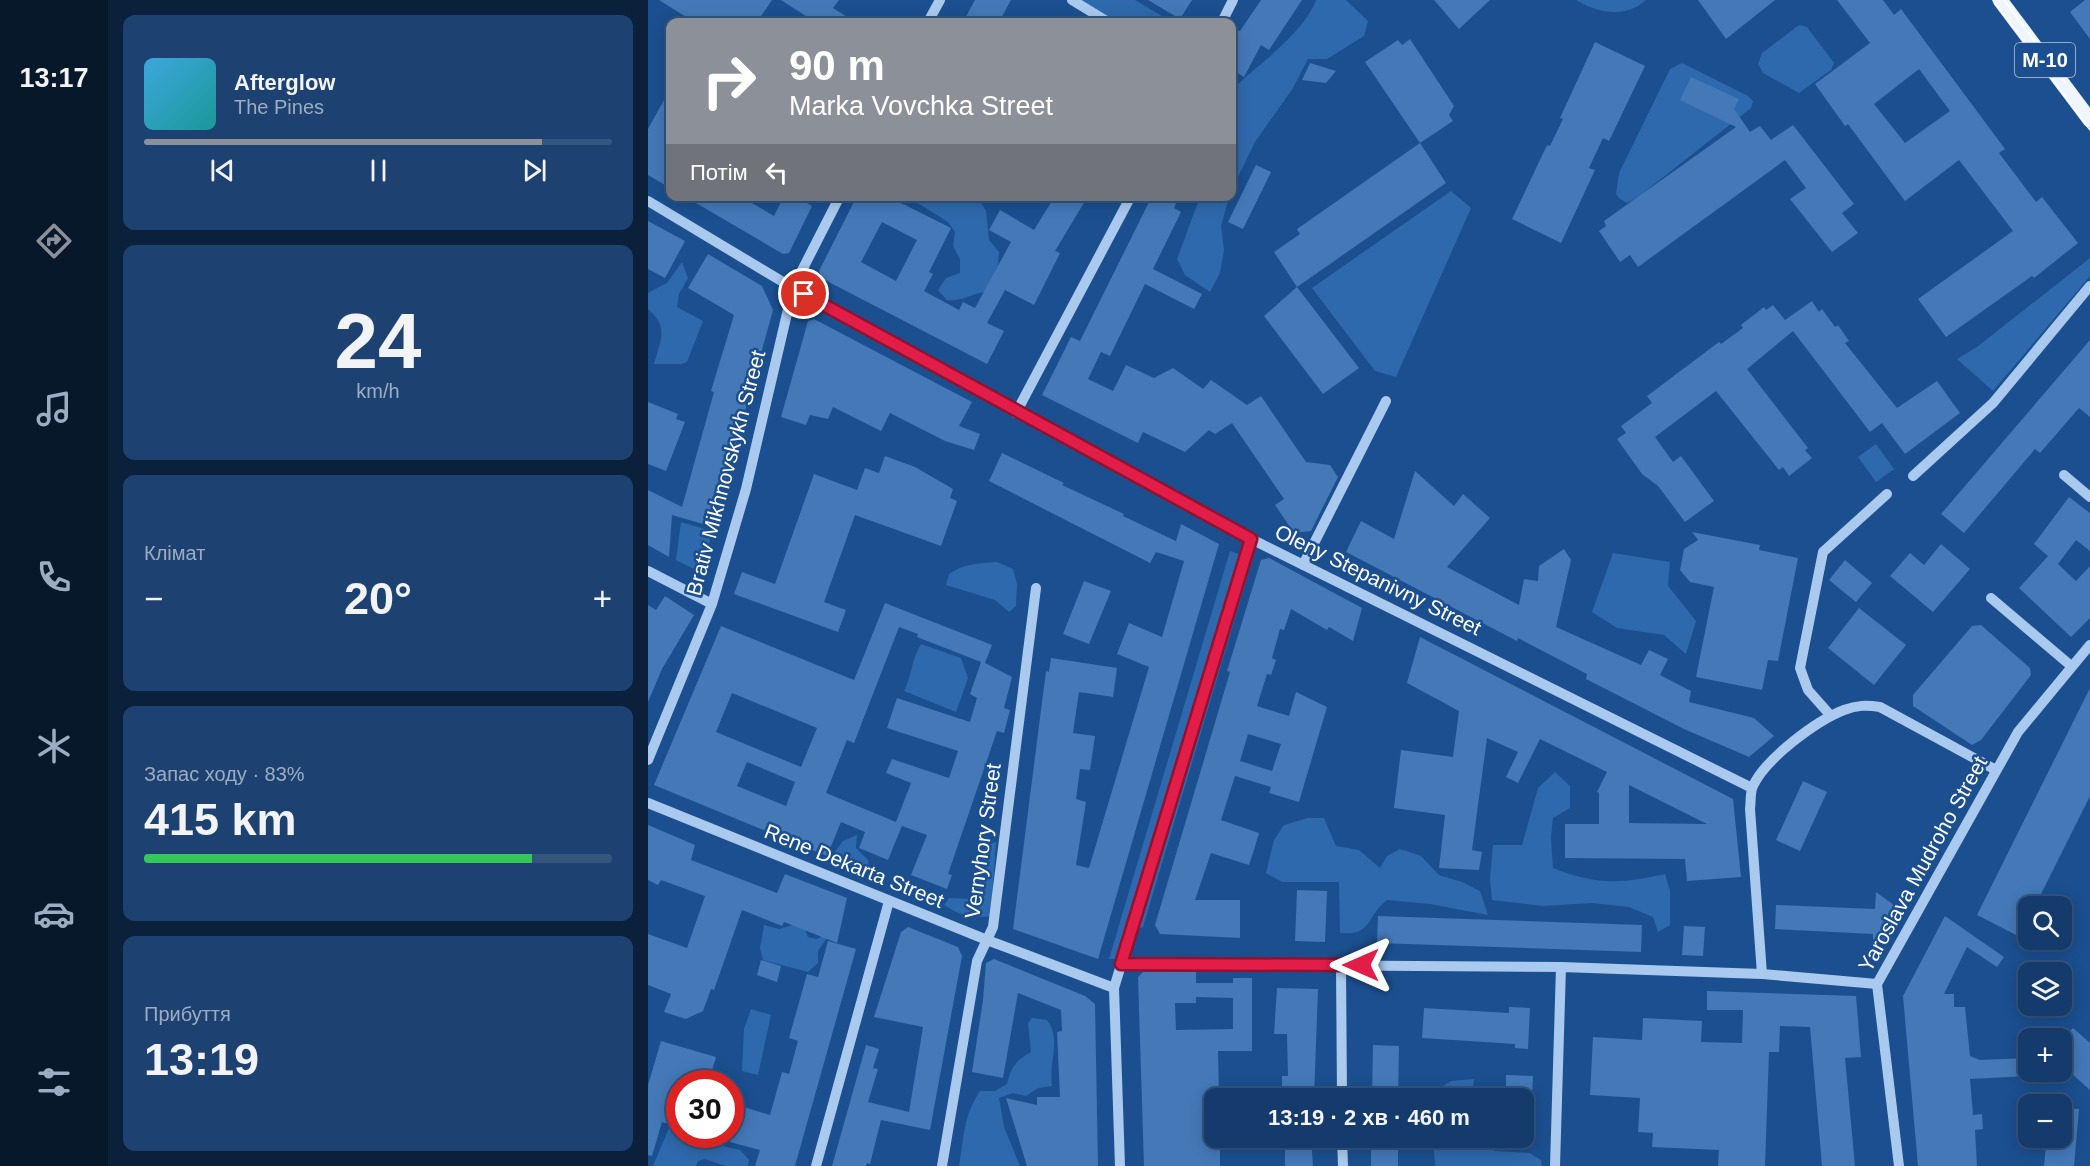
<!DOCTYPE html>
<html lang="uk">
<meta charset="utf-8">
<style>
:root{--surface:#143b6b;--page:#1d4271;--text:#f1f3f6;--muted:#9dadc1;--line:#33557e;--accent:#8c9099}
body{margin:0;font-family:Arial,sans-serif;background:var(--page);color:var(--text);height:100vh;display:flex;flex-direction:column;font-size:22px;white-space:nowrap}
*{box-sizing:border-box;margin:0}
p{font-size:20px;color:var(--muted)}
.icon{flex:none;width:33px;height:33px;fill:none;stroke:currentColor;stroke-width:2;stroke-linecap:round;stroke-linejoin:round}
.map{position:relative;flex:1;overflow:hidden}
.drawer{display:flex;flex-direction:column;gap:15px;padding:15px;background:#0b203b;width:540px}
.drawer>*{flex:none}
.top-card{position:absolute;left:18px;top:18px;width:570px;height:183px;border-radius:12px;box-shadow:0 3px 15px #0003,0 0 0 2px var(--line);background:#8c9099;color:#fff;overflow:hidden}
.fabs{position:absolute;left:1370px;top:896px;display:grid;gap:12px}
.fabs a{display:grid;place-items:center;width:54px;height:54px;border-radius:12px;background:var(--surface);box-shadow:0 3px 15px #0003,0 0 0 2px var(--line);font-size:30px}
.speed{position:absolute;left:18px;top:1070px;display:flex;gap:12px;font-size:30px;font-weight:700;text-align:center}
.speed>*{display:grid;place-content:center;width:78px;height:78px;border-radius:50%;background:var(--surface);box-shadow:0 3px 15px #0003,0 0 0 2px var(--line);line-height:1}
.speed .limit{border:9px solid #d22;background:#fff;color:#111}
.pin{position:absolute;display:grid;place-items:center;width:51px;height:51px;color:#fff;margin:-26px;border:3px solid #fff;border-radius:50%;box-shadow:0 2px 6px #0007}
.me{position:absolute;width:66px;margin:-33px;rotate:270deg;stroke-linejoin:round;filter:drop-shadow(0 0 4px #0008)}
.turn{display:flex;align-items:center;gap:21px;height:126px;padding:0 24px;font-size:27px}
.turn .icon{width:78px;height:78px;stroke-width:2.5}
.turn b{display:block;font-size:42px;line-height:51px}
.then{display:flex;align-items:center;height:57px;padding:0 24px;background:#0003;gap:12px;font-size:22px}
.big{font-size:45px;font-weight:700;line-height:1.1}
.drawer .widget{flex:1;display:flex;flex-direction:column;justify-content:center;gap:9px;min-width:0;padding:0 21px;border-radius:12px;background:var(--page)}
.drawer .dial{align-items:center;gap:0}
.dial b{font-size:78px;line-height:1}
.song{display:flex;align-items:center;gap:18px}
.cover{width:72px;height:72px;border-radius:9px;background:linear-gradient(135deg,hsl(200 70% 55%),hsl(180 70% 35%))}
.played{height:6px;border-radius:3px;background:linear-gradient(90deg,var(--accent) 85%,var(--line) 85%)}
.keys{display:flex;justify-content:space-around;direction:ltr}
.heat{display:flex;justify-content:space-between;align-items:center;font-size:33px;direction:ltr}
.charge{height:9px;border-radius:4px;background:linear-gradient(90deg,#34c759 83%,var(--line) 0)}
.trip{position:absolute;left:556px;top:1088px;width:330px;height:60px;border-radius:12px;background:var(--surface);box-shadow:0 3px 15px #0003,0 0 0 2px var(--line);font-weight:700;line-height:60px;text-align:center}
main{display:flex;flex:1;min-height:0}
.menu{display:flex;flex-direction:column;width:108px;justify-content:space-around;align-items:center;background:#08182b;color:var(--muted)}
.menu .icon{width:42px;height:42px}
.menu .on{color:var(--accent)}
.menu b{font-size:27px;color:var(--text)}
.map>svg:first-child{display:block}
.green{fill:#2e69ad}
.building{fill:#4478b7;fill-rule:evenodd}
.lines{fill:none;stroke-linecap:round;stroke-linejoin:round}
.minor{stroke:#a9c9ee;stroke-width:10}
.major{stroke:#f0f6ff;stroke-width:15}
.tram{stroke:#fff;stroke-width:1.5}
.route-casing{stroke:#92132f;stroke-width:15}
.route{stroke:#e11d48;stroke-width:10}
.labels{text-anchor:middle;stroke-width:5;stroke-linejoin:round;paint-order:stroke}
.shield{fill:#1b4f8f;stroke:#bbcadd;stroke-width:1.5}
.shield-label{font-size:20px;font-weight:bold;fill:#fff}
.street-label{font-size:21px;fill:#fff;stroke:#1b4f8f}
</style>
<main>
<nav class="menu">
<b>13:17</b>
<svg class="icon on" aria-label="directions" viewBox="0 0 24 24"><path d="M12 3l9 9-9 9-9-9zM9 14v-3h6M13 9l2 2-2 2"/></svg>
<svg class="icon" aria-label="music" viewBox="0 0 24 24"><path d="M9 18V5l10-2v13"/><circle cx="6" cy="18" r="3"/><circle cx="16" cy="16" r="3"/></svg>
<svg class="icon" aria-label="phone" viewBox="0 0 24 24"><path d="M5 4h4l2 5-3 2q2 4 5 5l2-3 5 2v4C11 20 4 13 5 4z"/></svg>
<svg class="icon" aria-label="climate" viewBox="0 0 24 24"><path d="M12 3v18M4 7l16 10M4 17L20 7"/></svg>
<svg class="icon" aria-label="car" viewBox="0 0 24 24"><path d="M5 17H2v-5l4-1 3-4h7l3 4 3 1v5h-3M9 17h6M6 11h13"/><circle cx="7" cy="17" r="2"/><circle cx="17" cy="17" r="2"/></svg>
<svg class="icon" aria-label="filters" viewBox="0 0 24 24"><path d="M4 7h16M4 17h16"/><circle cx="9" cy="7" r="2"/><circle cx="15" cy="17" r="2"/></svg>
</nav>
<section class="drawer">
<div class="widget">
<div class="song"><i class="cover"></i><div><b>Afterglow</b><p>The Pines</p></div></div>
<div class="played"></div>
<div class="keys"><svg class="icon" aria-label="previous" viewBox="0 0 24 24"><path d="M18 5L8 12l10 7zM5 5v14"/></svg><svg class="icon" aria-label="pause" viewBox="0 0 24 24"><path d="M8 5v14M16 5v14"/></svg><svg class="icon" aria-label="next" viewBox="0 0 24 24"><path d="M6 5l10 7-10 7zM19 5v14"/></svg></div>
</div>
<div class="widget dial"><b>24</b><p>km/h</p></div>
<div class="widget"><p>Клімат</p>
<div class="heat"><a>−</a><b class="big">20°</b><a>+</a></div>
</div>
<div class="widget"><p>Запас ходу · 83%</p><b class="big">415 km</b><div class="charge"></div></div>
<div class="widget"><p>Прибуття</p><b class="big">13:19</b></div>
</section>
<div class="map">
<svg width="1442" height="1166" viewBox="0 0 1442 1166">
<rect width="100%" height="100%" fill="#1b4f8f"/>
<path class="green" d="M430 0H487L524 22H466Z
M668 0H698L720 21 716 36 679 59H660L645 88 607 142 584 189V85L590 84C614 62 657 31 668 0Z
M928 0H998C977 19 950 13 928 0Z
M1151 25 1159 27 1186 63 1183 70 1151 93 1115 73 1110 64 1114 53Z
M1034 63 1100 96 1105 101 1103 108 990 197 979 203 972 199 968 194 971 173 1022 69Z
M803 191 823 208 748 377 727 371 664 288Z
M260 197H330L338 211 341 240 351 252 350 266 337 292C322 294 313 302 299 300L290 290 298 278 312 273V259L305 246 307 232 300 222Z
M552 197H581L573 226 576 250 572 273 562 292 537 275 529 259Z
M1442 258V276L1345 391 1309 359 1329 347Z
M34 262 40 278 31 294 29 307 55 321 39 362 33 364H6C12 340 22 328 0 309V293L19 283Z
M1228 444 1246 469 1228 482 1210 457Z
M33 522 64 531 55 570 52 572 28 560Z
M582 551 594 555 471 959H461Z
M965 553 1022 562 1020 586 1048 621 1038 654 1016 635 969 628 944 612Z
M600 557 605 558 495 927 485 930Z
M349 562 365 569 369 584 368 606 361 612 347 600 298 585 301 574C315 564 331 563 349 562Z
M273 644 313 658 320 678 308 712 256 691C264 675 264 658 273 644Z
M907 772 922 786V808L905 818 903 837 905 868C947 885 973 884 1017 874L1022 891V925L1010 932 1005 917 981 907 944 903 895 906 844 900 842 878 845 845H874L890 788Z
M660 818H676L688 846 711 850 732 868 739 856 752 849 773 856 791 875 814 882 832 891 840 915 782 904 739 900C717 918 724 936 692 933L691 882H634L618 873 626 840 636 825Z
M209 835 208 848 220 860 221 868 193 858 186 853 195 841Z
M348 842 343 916C325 919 311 915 296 905L301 898 324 899 332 859 340 844Z
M151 923 155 925 160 937 168 939 182 933 170 951V963L160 972 115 960 112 948 116 925 131 929Z
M103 1009 123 1015 110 1075 94 1071 96 1029Z
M384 1018 399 1020C414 1039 400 1064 404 1086L390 1088 378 1096 365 1093 351 1098 356 1127 372 1166H311C316 1138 315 1116 332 1091H347L359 1084C363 1067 368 1060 383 1052L380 1023Z
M826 1079 824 1098H789L792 1088 803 1081Z
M21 1128 31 1130 32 1134H45L66 1144 92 1150 101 1160 100 1166H78L57 1159 50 1161 48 1166H5Z
M785 1137H843L846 1151 882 1153 893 1160 894 1166H787Z"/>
<path class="building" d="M11 0H124L109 22H46Z
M133 0H191L185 8 207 22H167Z
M327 0H363L351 22H315Z
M500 0H544L532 19Z
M613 0H654L621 50 613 45 596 77 584 70V27L592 31Z
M786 0H842L811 29Z
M1050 0H1127L1078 39Z
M1189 0H1235L1246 15 1253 9 1357 149 1351 153 1388 202 1394 197 1430 243 1386 278 1384 276 1298 337 1270 299 1365 231 1311 160 1257 201 1200 124 1197 126 1167 84 1222 43ZM1271 69 1302 111 1257 143 1226 104Z
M1437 0H1442V39L1422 12Z
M762 39 806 106 801 115 805 121 772 143 717 62 750 40 754 45Z
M947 42 997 66 961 141 955 138 941 168 947 170 913 243 864 219 899 145 902 146 915 119 912 118Z
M662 63 688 71 678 83 654 80Z
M1043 77 1091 99 1086 109 1102 132 1112 126 1123 140 1145 125 1206 204 1194 213 1210 233 1184 252 1142 199 1158 188 1137 160 990 267 982 255 972 262 951 231 958 226 956 221 1088 127 1032 100Z
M22 89V188L0 175V129Z
M772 143 798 183 649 287 626 252 652 234 649 229Z
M608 165 623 172 595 229 580 222Z
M36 196H92L126 216 136 196H148L164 206 141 253 135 254Z
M209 196H239L303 228 281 272 285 274 276 291 311 310 315 302 327 308 363 242 341 230 352 210 386 230 407 196H440L407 251 412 253 386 305 357 290 339 323 356 331 339 364 175 279 171 271ZM234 222 269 240 248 281 213 262Z
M504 196H531L526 208 533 212 505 269 554 294 546 309 497 284 462 356 453 352 440 379 465 391 478 365 506 378 525 368 555 389 563 380 599 405 613 396 658 462 682 465 690 477 663 531 646 533 627 505 636 499 584 423 567 434 561 430 537 452 495 432 490 443 394 395 423 337 432 341Z
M0 221 37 241 17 278 0 269Z
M60 254 114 286 125 310 65 527 24 515 21 557 0 545V490L34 507 66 392 63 391 86 315 40 288Z
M649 287 711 368 675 394 616 316Z
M1164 301 1171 312 1174 309 1187 327 1190 325 1201 341 1197 343 1249 408 1289 381 1312 413 1257 454 1234 423 1222 432 1145 331 1099 369 1160 448 1157 450 1164 458 1141 476 1135 467 1131 470 1068 391 1007 437 1025 462 1033 456 1066 501 1037 522 1010 486 994 474 969 439 978 433 973 426 1004 403 999 396 1071 342 1073 344 1095 328 1093 325 1116 307 1118 310 1125 305 1137 320Z
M166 319 324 402 311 426 332 434 326 450 297 441 242 413 233 431 185 407 180 419 162 415 158 425 133 417 160 321Z
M1442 340V417L1431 408 1392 453 1387 449 1316 533 1293 514Z
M0 402 30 414 28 419 37 422 18 471 0 464Z
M354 453 416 483 414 485 476 514 475 516 528 541 533 524 571 544 450 959 365 929 398 671 401 672 403 658 469 668 465 697 431 692 425 733 447 736 442 770 432 769 428 799 438 802 428 865 441 868 501 667 469 654 481 623 514 637 536 561 508 552 502 563 341 481Z
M237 456 267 467 305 489 302 498 309 501 293 546 207 515 176 602 198 610 190 632 86 594 94 572 127 584 166 474 209 490 217 468 231 473Z
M767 471 806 506 815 494 842 518 799 567 871 605 876 579 890 581 891 566 916 549 923 560 908 627 993 665 1001 650 1020 659 1012 675 1043 691 1041 702 1106 718 1126 736 1101 757 1036 729 938 679 939 674 870 638 869 641 698 552 713 521 746 539Z
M1421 497 1442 513V551L1428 540 1410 564 1428 581 1442 566V618L1423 637 1371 588 1400 556 1386 544Z
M1044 532 1112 545 1111 550 1150 558 1130 661 1120 660 1114 690 1048 677 1066 587 1042 582 1032 570 1036 549 1050 540Z
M1293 544 1322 569 1285 612 1242 576 1262 553 1276 565Z
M621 558 714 608 705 641 681 627 679 630 643 609 636 630 632 629 624 658 628 660 623 675 619 674 609 706 641 716 648 692 679 707 651 802 621 793 623 787 587 776 573 820 611 833 606 850 601 865 563 853 547 900H592V938L512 934 507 925 582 672 579 671 613 560ZM600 734 633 744 624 771 592 761Z
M1197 560 1224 583 1208 602 1181 580Z
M436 581 463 591 441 644 415 634Z
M17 596 46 615 14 669 0 702V605L8 610Z
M237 603 344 645 337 663 364 677 356 708 362 710 356 733 349 731 300 874 304 875 299 889 263 875 279 835 254 826 240 860 211 848 217 832 193 822 179 856 6 785 73 626 206 680ZM251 627 270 634 269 637 333 662 322 694 329 698 322 722 249 698 239 728 310 751 301 778 244 759 238 773 263 783 248 822 178 793 199 740 206 743ZM84 693 169 728 153 767 68 732ZM99 762 147 782 138 806 89 786Z
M1211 608 1258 645 1226 685 1180 648Z
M1333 625 1382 668 1383 675 1333 740 1324 745 1265 706V695L1324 626Z
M772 637 1085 799 1093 877 1039 881 1037 859 917 858V824H951V793L949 792 959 772 892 739 870 783 858 777 870 752 839 738 824 850 834 852 831 870 791 868 797 815 746 808 753 750 805 757 811 711 759 683ZM981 785 1059 824 981 823Z
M1442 688V796L1387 906H1380V921L1372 937 1329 915Z
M1155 781 1179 792 1152 851 1128 840Z
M0 825 47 845 43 860 129 893 137 874 199 898 189 943 136 922 134 926 94 910 66 990 63 989 55 1011 38 1019 16 1012 23 994 0 985V934L39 948 57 896 13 880 10 885 0 880Z
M649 890 679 891 677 942 647 941Z
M1228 892 1253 910 1237 940 1225 941V934L1127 929 1128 905 1227 909Z
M730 916 994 925 993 952 729 943Z
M1297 916 1356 957 1349 967 1319 947 1296 994H1306V1007H1317L1322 1056 1332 1060 1380 1058V1076L1322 1079 1325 1115 1334 1114 1335 1129 1327 1130 1329 1166H1270L1255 996Z
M1036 926 1057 927 1055 956 1034 955Z
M260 927 310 947 314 956 282 1130 233 1120 222 1164 219 1163 218 1166H184L218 1045 231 1049 225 1068 230 1069 220 1102 261 1112 275 1027 226 1017 253 932Z
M180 941 208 949 147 1166H107L112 1150 82 1142V1103L122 1115 134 1072 141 1074 150 1041 141 1038 159 974 170 977Z
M346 959 437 996 447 1004 450 1166H379L358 1098 389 1105V1097H412L409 1032 414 1031 413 1010 370 993 355 1078 324 1072 335 1000 338 963Z
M113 960 133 966 129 982 109 975Z
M495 972H548V983H585V978H604V1051H570L571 1094H567V1137H572V1166H496L490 977ZM548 997 585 998V1029L528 1030 527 1003H548Z
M629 988 670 989 666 1098H634V1076H640L639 1034H626Z
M1059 991 1208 996 1213 1057 1197 1058 1207 1166H1174L1162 1027 1132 1026 1131 1052H1121L1117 1166H1070L1071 1150 1004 1147 1005 1133 990 1132 992 1098 942 1095 945 1037 994 1040 995 1018 1054 1021 1053 1042 1094 1043 1095 1010H1059Z
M861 1007 882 1008 880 1049 867 1048V1044L774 1038 776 1008 861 1013Z
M1425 1028 1442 1043V1090L1413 1064V1041Z
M13 1041 68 1057 60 1083H32V1127L14 1122 4 1156 0 1155V1085Z
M725 1045 751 1046 750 1098H724Z
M858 1075 885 1076 884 1098H858Z
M1413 1108 1431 1109 1426 1166H1396L1399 1137H1413Z
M637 1137H663L665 1166H637Z
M723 1137H750V1166H723Z"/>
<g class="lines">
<path class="minor" d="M424 0 460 22
M280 22 292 0
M574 22 585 0
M0 201 145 288 603 539 1104 788
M368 413 483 196
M1416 475 1442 497
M1265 476 1345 403 1442 286
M655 565 738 401
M0 571 64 604
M1343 598 1422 665
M1183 716 1160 690 1152 668 1175 552 1239 494
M0 760 64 604 98 489 145 288 192 196
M0 803 339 940 466 988
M473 964 913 967 1114 974
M693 965 694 1098
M1229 984 1114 974 1102 809C1103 801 1102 792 1105 786 1118 758 1168 721 1196 710 1209 705 1219 705 1232 707L1348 770
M694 1137 695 1166
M168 1166 241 901
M294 1166 329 961 345 927 388 588
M472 1166 466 988 603 539
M907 1166 913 967
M1251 1166 1229 984 1370 732 1442 645"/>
<path class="major" d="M1352 0 1442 120"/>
<path class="tram" d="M1345 0 1442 130
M1356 0 1417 82"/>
</g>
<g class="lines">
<defs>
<path id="route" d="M156 294 603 539 473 964 713 965"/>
</defs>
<use href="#route" class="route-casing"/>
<use href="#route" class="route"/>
</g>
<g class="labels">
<rect class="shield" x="1367" y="43" width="60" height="34" rx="4.5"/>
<g class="shield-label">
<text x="1397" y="67">М-10</text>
</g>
<g class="street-label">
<text transform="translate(78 473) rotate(-75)" y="7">Brativ Mikhnovskykh Street</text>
<text transform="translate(730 580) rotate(26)" y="7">Oleny Stepanivny Street</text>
<text transform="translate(335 841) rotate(-82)" y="7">Vernyhory Street</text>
<text transform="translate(1275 864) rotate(-61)" y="7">Yaroslava Mudroho Street</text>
<text transform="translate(206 866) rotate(22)" y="7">Rene Dekarta Street</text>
</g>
</g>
</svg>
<div class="fabs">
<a><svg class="icon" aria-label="search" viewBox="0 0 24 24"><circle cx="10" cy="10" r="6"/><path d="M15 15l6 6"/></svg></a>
<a><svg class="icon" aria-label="layers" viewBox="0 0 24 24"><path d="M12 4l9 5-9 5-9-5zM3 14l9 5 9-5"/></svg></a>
<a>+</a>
<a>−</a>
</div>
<div class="speed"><div class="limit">30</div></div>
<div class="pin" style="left:156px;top:294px;background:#d93025"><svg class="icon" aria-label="arrive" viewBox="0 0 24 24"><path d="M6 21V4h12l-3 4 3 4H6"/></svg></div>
<svg class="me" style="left:713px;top:965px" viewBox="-20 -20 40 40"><path d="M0-17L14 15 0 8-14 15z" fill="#e11d48" stroke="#fff" stroke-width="4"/></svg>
<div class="trip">13:19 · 2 хв · 460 m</div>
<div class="top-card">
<div class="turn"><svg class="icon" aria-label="right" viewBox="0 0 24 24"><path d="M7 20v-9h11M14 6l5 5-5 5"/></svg><div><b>90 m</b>Marka Vovchka Street</div></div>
<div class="then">Потім<svg class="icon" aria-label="left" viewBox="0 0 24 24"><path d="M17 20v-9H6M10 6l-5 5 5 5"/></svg></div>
</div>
</div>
</main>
